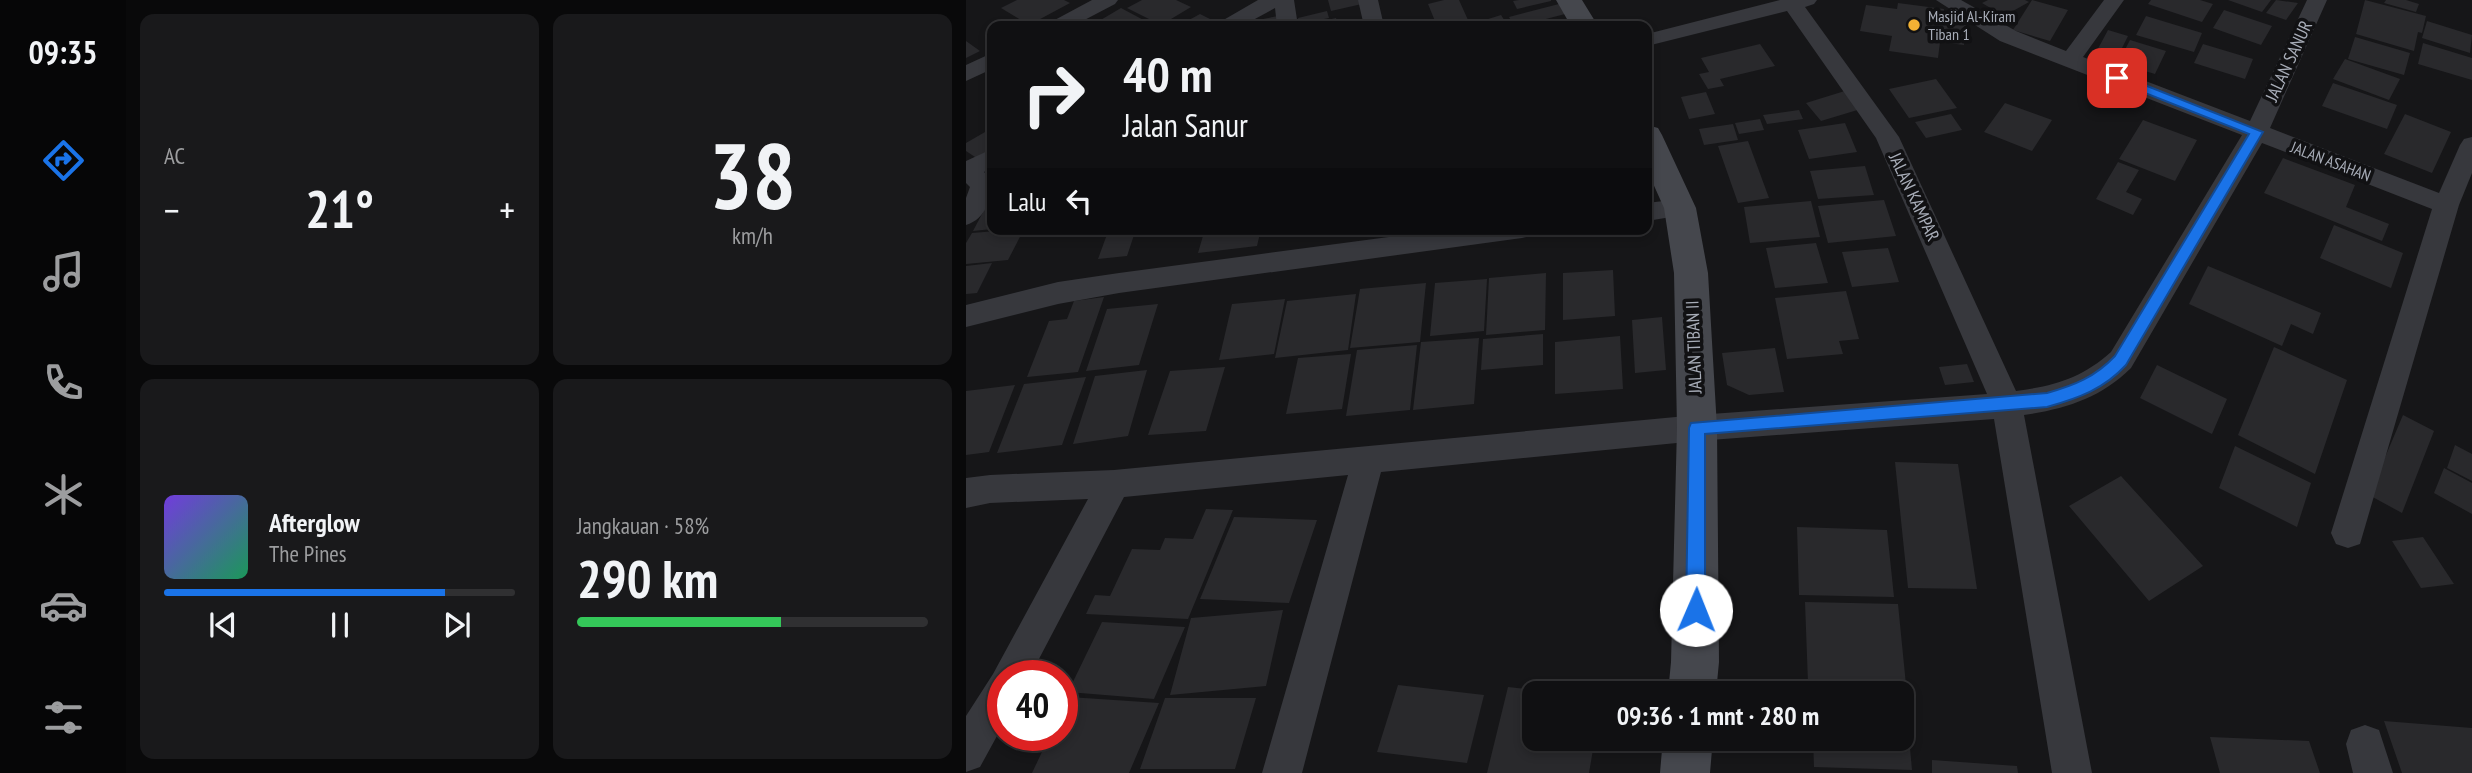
<!DOCTYPE html>
<html lang="id">
<meta charset="utf-8">
<style>
:root{--surface:#101012;--page:#19191b;--text:#f1f3f6;--muted:#9c9d9f;--line:#303032;--accent:#1a73e8}
body{margin:0;font-family:"PT Sans Narrow",sans-serif;background:var(--page);color:var(--text);height:100vh;display:flex;flex-direction:column;font-size:26px;white-space:nowrap}
*{box-sizing:border-box;margin:0}
p{font-size:23px;color:var(--muted)}
.icon{flex:none;width:38px;height:38px;fill:none;stroke:currentColor;stroke-width:2;stroke-linecap:round;stroke-linejoin:round}
.map{position:relative;flex:1;overflow:hidden}
.drawer{display:flex;flex-direction:column;gap:14px;padding:14px;background:#09090a;width:840px}
.drawer>*{flex:none}
.guide{position:absolute;left:21px;top:21px;width:665px;height:214px;border-radius:14px;box-shadow:0 4px 10px #0003,0 0 0 2px var(--line);background:#101012;color:var(--text);overflow:hidden}
.speed{position:absolute;left:21px;top:660px;display:flex;gap:14px;font-size:35px;font-weight:700;text-align:center}
.speed>*{display:grid;place-content:center;width:91px;height:91px;border-radius:50%;background:var(--surface);box-shadow:0 4px 10px #0003,0 0 0 2px var(--line);line-height:1}
.speed .limit{border:10px solid #d22;background:#fff;color:#111}
.pin{position:absolute;display:grid;place-items:center;width:60px;height:60px;color:#fff;margin:-30px;border-radius:14px;box-shadow:0 4px 10px #0006}
.me{position:absolute;width:77px;margin:-38px;rotate:1deg;stroke-linejoin:round;filter:drop-shadow(0 0 5px #0008)}
.turn{display:flex;align-items:center;gap:24px;height:147px;padding:0 21px;font-size:32px}
.turn .icon{width:91px;height:91px;stroke-width:2.5}
.turn b{display:block;font-size:49px;line-height:60px}
.then{display:flex;align-items:center;height:66px;padding:0 21px;background:#0003;gap:14px;font-size:26px}
.big{font-size:52px;font-weight:700;line-height:1.1}
.drawer .tile{flex:1;display:flex;flex-direction:column;justify-content:center;gap:10px;min-width:0;padding:0 24px;border-radius:14px;background:var(--page)}
.drawer .dial{align-items:center;gap:0}
.dial b{font-size:91px;line-height:1}
.song{display:flex;align-items:center;gap:21px}
.cover{width:84px;height:84px;border-radius:10px;background:linear-gradient(135deg,hsl(260 70% 55%),hsl(150 70% 35%))}
.played{height:7px;border-radius:4px;background:linear-gradient(90deg,var(--accent) 80%,var(--line) 80%)}
.keys{display:flex;justify-content:space-around;direction:ltr}
.heat{display:flex;justify-content:space-between;align-items:center;font-size:38px;direction:ltr}
.charge{height:10px;border-radius:5px;background:linear-gradient(90deg,#34c759 58%,var(--line) 0)}
.drawer .tiles{flex:1;display:grid;gap:14px;grid-template-columns:repeat(2,1fr)}
.trip{position:absolute;left:556px;top:681px;width:392px;height:70px;border-radius:14px;background:var(--surface);box-shadow:0 4px 10px #0003,0 0 0 2px var(--line);font-weight:700;line-height:70px;text-align:center}
main{display:flex;flex:1;min-height:0}
.dock{display:flex;flex-direction:column;width:126px;justify-content:space-around;align-items:center;background:#060607;color:var(--muted)}
.dock .icon{width:49px;height:49px}
.dock .active{color:var(--accent)}
.dock b{font-size:32px;color:var(--text)}
.map>svg:first-child{display:block}
.building{fill:#29292c}
.lines{fill:none;stroke-linecap:round;stroke-linejoin:round}
.street{fill:#37383d;fill-rule:evenodd}
.secondary{fill:#45474d;fill-rule:evenodd}
.route{fill:#1a73e8;stroke:#114b97;stroke-width:2}
.poi-dot{fill:#f2b134;stroke:#111113;stroke-width:2.5}
.labels{text-anchor:middle;stroke-width:7;stroke-linejoin:round;paint-order:stroke}
.far-poi-label{font-size:16px;fill:#a8adb8;stroke:#111113;text-anchor:start}
.far-street-label{font-size:16px;fill:#a8adb8;stroke:#111113}
.street-label{font-size:18px;fill:#a8adb8;stroke:#111113}
</style>
<main>
<nav class="dock">
<b>09:35</b>
<svg class="icon active" aria-label="directions" viewBox="0 0 24 24"><path d="M12 3l9 9-9 9-9-9zM9 14v-3h6M13 9l2 2-2 2"/></svg>
<svg class="icon" aria-label="music" viewBox="0 0 24 24"><path d="M9 18V5l10-2v13"/><circle cx="6" cy="18" r="3"/><circle cx="16" cy="16" r="3"/></svg>
<svg class="icon" aria-label="phone" viewBox="0 0 24 24"><path d="M5 4h4l2 5-3 2q2 4 5 5l2-3 5 2v4C11 20 4 13 5 4z"/></svg>
<svg class="icon" aria-label="climate" viewBox="0 0 24 24"><path d="M12 3v18M4 7l16 10M4 17L20 7"/></svg>
<svg class="icon" aria-label="car" viewBox="0 0 24 24"><path d="M5 17H2v-5l4-1 3-4h7l3 4 3 1v5h-3M9 17h6M6 11h13"/><circle cx="7" cy="17" r="2"/><circle cx="17" cy="17" r="2"/></svg>
<svg class="icon" aria-label="filters" viewBox="0 0 24 24"><path d="M4 7h16M4 17h16"/><circle cx="9" cy="7" r="2"/><circle cx="15" cy="17" r="2"/></svg>
</nav>
<section class="drawer">
<div class="tiles">
<div class="tile"><p>AC</p>
<div class="heat"><a>−</a><b class="big">21°</b><a>+</a></div>
</div>
<div class="tile dial"><b>38</b><p>km/h</p></div>
<div class="tile">
<div class="song"><i class="cover"></i><div><b>Afterglow</b><p>The Pines</p></div></div>
<div class="played"></div>
<div class="keys"><svg class="icon" aria-label="previous" viewBox="0 0 24 24"><path d="M18 5L8 12l10 7zM5 5v14"/></svg><svg class="icon" aria-label="pause" viewBox="0 0 24 24"><path d="M8 5v14M16 5v14"/></svg><svg class="icon" aria-label="next" viewBox="0 0 24 24"><path d="M6 5l10 7-10 7zM19 5v14"/></svg></div>
</div>
<div class="tile"><p>Jangkauan · 58%</p><b class="big">290 km</b><div class="charge"></div></div>
</div>
</section>
<div class="map">
<svg width="1506" height="773" viewBox="0 0 1506 773">
<rect width="100%" height="100%" fill="#161618"/>
<path class="building" d="M51 0H98L104 3 63 25 35 8Z
M176 0H210L225 7 195 25 161 8Z
M362 0H395L396 4 365 11Z
M478 0H493L502 20 471 26 462 4Z
M553 0H585V1L551 9 547 1Z
M1022 0H1059L1063 2 1038 16 1016 3Z
M1066 0 1102 10 1084 41 1047 30Z
M1185 0H1234L1247 4 1236 22 1182 4Z
M1262 0H1305L1296 12Z
M1310 0 1332 3 1320 20 1300 13Z
M1399 0 1460 16 1456 33 1452 32 1448 51 1390 34Z
M1420 0H1440L1453 4 1450 12 1418 3Z
M932 3 978 9 977 15 1001 18 998 45 974 42 972 58 923 51 926 36 894 31 900 5 931 9Z
M593 4 599 14 553 26H548L543 17Z
M155 8 185 24 180 26H143L133 21Z
M1258 10 1306 26 1295 45 1247 28Z
M361 11 363 18 333 24 332 18Z
M234 14 252 23 246 26H212Z
M535 15 542 26H523L519 20Z
M312 16 313 26H283L282 22Z
M1180 16 1236 33 1228 52 1170 35Z
M370 18 372 26H340V25Z
M1461 21 1506 35 1504 53 1456 38Z
M1142 30 1162 36 1148 64 1127 58Z
M1389 37 1444 53 1438 75 1382 59Z
M1164 40 1200 51 1189 74 1152 63Z
M0 41 14 51 0 58Z
M1457 43 1506 58V80L1452 64Z
M794 44 809 66 754 79 758 86 742 89 733 74 743 72 735 58Z
M1237 44 1287 59 1279 79 1228 63Z
M1379 59 1434 79 1423 100 1367 79Z
M970 79 991 108 943 118 923 89Z
M1367 83 1431 105 1421 129 1356 106Z
M882 90 898 108 855 121 840 103Z
M740 92 749 114 723 119 715 97Z
M1039 103 1086 120 1066 151 1018 132Z
M833 110 837 119 801 124 797 115Z
M985 114 996 130 960 138 949 122Z
M1439 114 1485 132 1466 173 1418 154Z
M794 119 798 130 773 134 769 123Z
M1177 120 1231 140 1209 181 1153 159Z
M879 123 891 152 843 159 832 130Z
M767 124 772 140 738 145 733 129Z
M26 128V150L12 159 0 151V143Z
M782 141 803 198 772 203 752 146Z
M1317 158 1389 185 1380 207 1423 224 1416 241 1298 193Z
M1152 162 1173 170 1160 192 1176 199 1167 215 1130 199Z
M899 166 908 195 852 199 844 171Z
M26 195V229L7 231Z
M918 200 930 236 862 243 852 206Z
M845 201 854 237 784 243 778 207Z
M1368 225 1437 253 1425 288 1354 258Z
M55 229H58L42 260 0 264V243L6 233Z
M143 229H170L161 256 132 259Z
M239 229H295L291 246 232 253Z
M850 243 862 283 809 288 800 248Z
M922 248 933 282 886 287 876 252Z
M26 263 11 293 0 294V266Z
M1242 266 1355 313 1347 334 1325 324 1316 346 1223 304Z
M647 270 649 316 597 320V273Z
M580 273 579 330 520 335 523 278Z
M521 279 518 331 464 336 469 283Z
M460 283 454 342 384 348 394 289Z
M880 291 893 339 873 341 877 354 821 359 809 298Z
M390 294 382 350 309 358 321 301Z
M138 297 112 372 61 377 83 321 101 319 108 301Z
M319 299 308 354 253 360 266 304Z
M192 304 173 365 120 371 141 309Z
M696 317 700 370 669 373 666 320Z
M577 334V365L515 370 517 339Z
M654 336 657 389 589 394V342Z
M513 338 508 404 447 410 455 342Z
M451 345 444 410 380 416 391 350Z
M1308 347 1381 380 1349 474 1272 435Z
M809 348 818 392 783 395 761 385 756 353Z
M385 354 376 409 320 414 332 358Z
M1001 364 1008 382 979 385 973 367Z
M1191 365 1261 399 1246 434 1174 398Z
M259 367 240 431 182 435 204 371Z
M181 370 162 436 107 444 129 376Z
M120 377 96 445 31 453 58 384Z
M49 385 23 452 0 455V391Z
M1437 415 1468 431 1436 513 1403 495Z
M1489 445 1506 454V481L1481 468Z
M1269 446 1345 483 1331 527 1253 488Z
M929 462 992 464 1011 589 942 588Z
M1478 468 1506 483V514L1468 493Z
M1155 476 1237 566 1183 601 1103 506Z
M240 509 267 510 222 619 120 614 129 595 144 596 166 549 194 550 199 538 227 539Z
M268 517 351 520 323 603 234 599Z
M831 527 921 530 928 597 833 595Z
M1457 537 1488 584 1455 588 1426 541Z
M839 602 932 604 940 685 842 683Z
M317 610 300 686 204 695 225 618Z
M136 622 219 627 188 699 102 692Z
M432 685 518 695 501 763 411 752Z
M542 687 580 691 569 693V738H629L623 773H521Z
M846 689 892 691V693H846Z
M936 692H939L946 770 848 767 847 738H936Z
M103 697 193 703 163 773H66L84 735H96V710Z
M199 698H290L269 769H174Z
M1418 721 1506 728V773H1436Z
M1244 737 1343 741 1354 773H1254Z
M966 760 1051 766 1052 773H966Z"/>
<g class="lines">
<path class="street" d="M126 0H152L149 4 107 26H81L85 22Z
M292 0H328L332 26H311L309 8 276 26H250L254 22Z
M392 0H412L418 26H398Z
M814 0H851L848 4 839 7 933 137 1050 391C1088 386 1116 378 1145 352L1276 135 1034 41 970 0H995L1050 31 1100 51 1138 0H1158L1117 57 1284 121 1341 0H1361L1304 128 1473 193 1494 145 1498 139 1506 137V173L1493 205 1394 544 1382 548 1370 544 1365 533 1466 209 1296 143 1165 368C1135 398 1099 409 1058 415L1126 773H1086L1028 419 731 441 415 472 336 773H296L382 475 158 497 64 676H37V725L14 767 0 772V716L27 674 122 499 24 503 0 508V478L24 475 148 470 731 415 1021 394 910 138 821 11 681 46V34Z
M26 53V69L0 81V65Z
M26 149V167L18 172 26 179C26 198 20 219 0 225V198L4 187 0 183V161Z
M714 199 723 202 727 208 723 214 681 221V203Z
M483 229H569L565 236 556 238 153 293 92 304 0 327V305L92 282 153 273Z
M1399 725 1413 730 1427 773H1387L1380 744 1385 730Z"/>
<path class="secondary" d="M590 0H616L632 26H605Z
M681 125 692 128 696 135 730 208 742 273 751 428 753 662 750 693H702L705 662 711 428 708 273 698 208 681 170Z
M697 738H747L744 773H694Z"/>
</g>
<path class="route" d="M1151 74 1297 132 1160 365C1138 389 1113 398 1081 407L739 434V610L736 617 730 619 723 617 720 610 723 428 725 423 1081 393C1109 385 1129 377 1149 356L1283 134 1146 80 1145 78Z"/>
<circle class="poi-dot" cx="948" cy="25" r="7"/>
<g class="labels">
<g class="far-poi-label">
<text x="962" y="22">Masjid Al-Kiram<tspan x="962" dy="18">Tiban 1</tspan></text>
</g>
<g class="far-street-label">
<text transform="translate(1365 161) rotate(21)" y="6">JALAN ASAHAN</text>
</g>
<g class="street-label">
<text transform="translate(1323 61) rotate(-65)" y="6">JALAN SANUR</text>
<text transform="translate(948 197) rotate(65)" y="6">JALAN KAMPAR</text>
<text transform="translate(728 347) rotate(-92)" y="6">JALAN TIBAN II</text>
</g>
</g>
</svg>
<div class="speed"><div class="limit">40</div></div>
<div class="pin" style="left:1151px;top:78px;background:#d93025"><svg class="icon" aria-label="arrive" viewBox="0 0 24 24"><path d="M6 21V4h12l-3 4 3 4H6"/></svg></div>
<svg class="me" style="left:730px;top:610px" viewBox="-20 -20 40 40"><circle r="19" fill="#fff"/><path d="M0-13L10 11 0 6-10 11z" fill="#1a73e8"/></svg>
<div class="trip">09:36 · 1 mnt · 280 m</div>
<div class="guide">
<div class="turn"><svg class="icon" aria-label="right" viewBox="0 0 24 24"><path d="M7 20v-9h11M14 6l5 5-5 5"/></svg><div><b>40 m</b>Jalan Sanur</div></div>
<div class="then">Lalu<svg class="icon" aria-label="left" viewBox="0 0 24 24"><path d="M17 20v-9H6M10 6l-5 5 5 5"/></svg></div>
</div>
</div>
</main>
